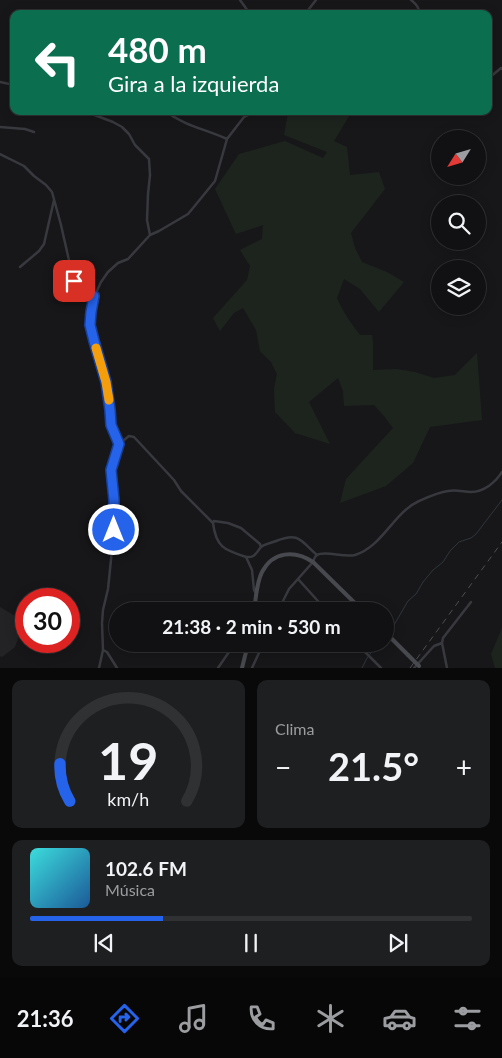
<!DOCTYPE html>
<html lang="es">
<meta charset="utf-8">
<style>
:root{--surface:#111113;--page:#1e1f21;--text:#f1f3f6;--muted:#9c9da0;--line:#303133;--accent:#2563eb}
body{margin:0;font-family:Lato,sans-serif;background:var(--page);color:var(--text);height:100vh;display:flex;flex-direction:column;font-size:19px;white-space:nowrap}
*{box-sizing:border-box;margin:0}
p{font-size:16px;color:var(--muted)}
.icon{flex:none;width:28px;height:28px;fill:none;stroke:currentColor;stroke-width:2;stroke-linecap:round;stroke-linejoin:round}
.map{position:relative;height:668px;overflow:hidden}
.details{display:flex;flex-direction:column;gap:12px;padding:12px;background:#09090a;flex:1}
.details>*{flex:none}
.hud{position:absolute;left:10px;top:10px;width:482px;height:105px;border-radius:10px;box-shadow:0 2px 12px #0003,0 0 0 1px var(--line);background:#0b6e4f;color:#fff;overflow:hidden}
.needle{width:32px;rotate:233deg}
.tools{position:absolute;left:431px;top:130px;display:grid;gap:10px}
.tools a{display:grid;place-items:center;width:55px;height:55px;border-radius:50%;background:var(--surface);box-shadow:0 2px 12px #0003,0 0 0 1px var(--line);font-size:25px}
.speed{position:absolute;left:15px;top:588px;display:flex;gap:10px;font-size:25px;font-weight:700;text-align:center}
.speed>*{display:grid;place-content:center;width:65px;height:65px;border-radius:50%;background:var(--surface);box-shadow:0 2px 12px #0003,0 0 0 1px var(--line);line-height:1}
.speed .limit{border:8px solid #d22;background:#fff;color:#111}
.pin{position:absolute;display:grid;place-items:center;width:42px;height:42px;color:#fff;margin:-21px;border-radius:10px;box-shadow:0 2px 8px #0006}
.me{position:absolute;width:55px;margin:-28px;rotate:0deg;stroke-linejoin:round;filter:drop-shadow(0 0 4px #0008)}
.turn{display:flex;align-items:center;gap:18px;height:105px;padding:0 15px;font-size:22px}
.turn .icon{width:65px;height:65px;stroke-width:2.5}
.turn b{display:block;font-size:35px;line-height:42px}
.big{font-size:38px;font-weight:700;line-height:1.1}
.details .widget{flex:1;display:flex;flex-direction:column;justify-content:center;gap:8px;min-width:0;padding:0 18px;border-radius:10px;background:var(--page)}
.details .dial{align-items:center;gap:0}
.dial svg{height:130px;overflow:visible;fill:none;stroke:var(--line);stroke-width:7;stroke-linecap:round;text-anchor:middle}
.dial text{fill:var(--text);stroke:none}
.song{display:flex;align-items:center;gap:15px}
.cover{width:60px;height:60px;border-radius:8px;background:linear-gradient(135deg,hsl(180 70% 55%),hsl(210 70% 35%))}
.played{height:5px;border-radius:2px;background:linear-gradient(90deg,var(--accent) 30%,var(--line) 30%)}
.keys{display:flex;justify-content:space-around;direction:ltr}
.heat{display:flex;justify-content:space-between;align-items:center;font-size:28px;direction:ltr}
.details .tiles{flex:1;display:grid;gap:12px;grid-template-columns:1fr 1fr}
.widget:last-child{grid-column:span 2}
.trip{position:absolute;left:109px;top:602px;width:285px;height:50px;border-radius:25px;background:var(--surface);box-shadow:0 2px 12px #0003,0 0 0 1px var(--line);font-weight:700;line-height:50px;text-align:center}
.menu{display:flex;height:80px;justify-content:space-around;align-items:center;background:#070708;color:var(--muted)}
.menu .icon{width:35px;height:35px}
.menu .selected{color:var(--accent)}
.menu b{font-size:22px;color:var(--text)}
.map>svg:first-child{display:block}
.built{fill:#232326}
.green{fill:#1d241e}
.lines{fill:none;stroke-linecap:round;stroke-linejoin:round}
.stream{stroke:#2e363c;stroke-width:1}
.minor{stroke:#38393e;stroke-width:2.5}
.secondary{stroke:#47494e;stroke-width:4}
.rail{stroke:#4c4e53;stroke-width:1;stroke-dasharray:6 5;stroke-linecap:butt}
.secondary-bridge{stroke:#47494e;stroke-width:4}
.route-casing{stroke:#184099;stroke-width:12}
.route{stroke:#2563eb;stroke-width:9}
.slow{stroke:#f59e0b;stroke-width:9}
</style>
<div class="map">
<svg width="502" height="668" viewBox="0 0 502 668">
<rect width="100%" height="100%" fill="#171719"/>
<path class="built" d="M0 607 15 616 23 625 15 647 2 657 0 656Z"/>
<path class="green" d="M294 111H338L351 113 334 141 347 147 350 175 379 172 385 189 351 233 355 248 362 262 387 272 404 282 379 312 360 289 344 279 337 298C343 312 351 323 360 335H372L373 342V370L397 369 415 372 434 378 455 375 477 353 482 420 430 427 413 463 386 486 340 503 346 479 393 428 384 416 374 405 344 406 343 391 338 378 309 402 330 444 295 433 275 412 274 389 277 374 271 362 260 351 256 330 243 308 234 313 220 331 213 318 247 280 250 266 240 250 262 239 263 225 236 234 215 189 239 154 285 141 323 158 327 152 284 135 288 113Z
M502 628V668H495L491 654Z"/>
<g class="lines">
<path class="stream" d="M385 637 394 625 408 601 416 594 423 582 433 570 443 562 450 551 459 542 471 538 476 534 502 500
M362 668 367 658 378 644"/>
<path class="minor" d="M240 0 248 11 252 14
M411 0C415 3 420 8 419 14
M305 14 316 0
M489 78 501 68 502 69
M0 82 14 85
M84 111 113 122 122 127 129 134 135 145 149 159 150 175 148 194 147 220 150 235
M165 111C185 126 205 129 227 139
M0 127 25 129 34 132
M0 154 24 166 34 176 46 185 52 192 61 225 75 287 79 291 94 297
M20 267 39 251 44 244 54 200
M119 444 129 436 134 437 174 480 181 491 213 523
M246 557C224 550 216 547 213 523L214 521 228 523 241 528 260 544 261 547
M298 579 327 611
M256 593 254 590 252 570 246 557C255 558 256 553 261 547 265 544 271 543 276 541 299 532 300 540 317 555
M244 611 247 609V611
M278 611 289 589 313 562C314 559 314 557 317 555 325 550 344 558 355 555 383 546 393 513 419 501 428 497 439 492 448 491 456 489 464 492 471 492 484 492 496 482 502 472
M357 644 381 668
M103 650 107 652 117 668
M99 668 103 650 102 623 103 610 108 589 114 530V500L111 470 118 451 119 444 111 425V410L106 382 94 341 90 325 91 312 94 297 101 282 108 272 118 263 128 259 150 235 159 231 188 214 193 208 215 181 227 139 244 117 256 111
M218 668 231 649 232 644
M252 668 263 644
M414 668 434 646 442 643
M447 668 442 643 443 638 471 602"/>
<path class="secondary" d="M254 611C256 599 256 584 262 572 273 551 295 550 313 562L363 611
M385 632 408 655
M242 668 248 644"/>
<path class="rail" d="M410 668 502 542"/>
<path class="secondary-bridge" d="M408 655 419 666"/>
</g>
<g class="lines">
<defs>
<path id="route" d="M74 281C77 292 85 292 94 296L91 312 90 325 94 341 106 382 110 410 111 425 119 444 111 470 114 500V530"/>
</defs>
<use href="#route" class="route-casing"/>
<use href="#route" class="route"/>
<path class="slow" d="M96 348 106 382 109 400"/>
</g>
</svg>
<div class="tools">
<a><svg class="needle" viewBox="-14 -14 28 28"><path d="M0-13l5 13h-10z" fill="#e53935"/><path d="M0 13l5-13h-10z" fill="#9c9da0"/></svg></a>
<a><svg class="icon" aria-label="search" viewBox="0 0 24 24"><circle cx="10" cy="10" r="6"/><path d="M15 15l6 6"/></svg></a>
<a><svg class="icon" aria-label="layers" viewBox="0 0 24 24"><path d="M12 4l9 5-9 5-9-5zM3 14l9 5 9-5"/></svg></a>
</div>
<div class="speed"><div class="limit">30</div></div>
<div class="pin" style="left:74px;top:281px;background:#d93025"><svg class="icon" aria-label="arrive" viewBox="0 0 24 24"><path d="M6 21V4h12l-3 4 3 4H6"/></svg></div>
<svg class="me" style="left:114px;top:530px" viewBox="-20 -20 40 40"><circle r="17" fill="#2563eb" stroke="#fff" stroke-width="3"/><path d="M0-11L8 9 0 5-8 9z" fill="#fff"/></svg>
<div class="trip">21:38 · 2 min · 530 m</div>
<div class="hud">
<div class="turn"><svg class="icon" aria-label="left" viewBox="0 0 24 24"><path d="M17 20v-9H6M10 6l-5 5 5 5"/></svg><div><b>480 m</b>Gira a la izquierda</div></div>
</div>
</div>
<section class="details">
<div class="tiles">
<div class="widget dial"><svg viewBox="0 0 100 80">
<path d="M14 69A42 42 0 1 1 86 69"/>
<path d="M14 69A42 42 0 0 1 8 46" stroke="#2563eb"/>
<text x="50" y="56" font-size="32" font-weight="700">19</text>
<text x="50" y="72" font-size="11">km/h</text>
</svg></div>
<div class="widget"><p>Clima</p>
<div class="heat"><a>−</a><b class="big">21.5°</b><a>+</a></div>
</div>
<div class="widget">
<div class="song"><i class="cover"></i><div><b>102.6 FM</b><p>Música</p></div></div>
<div class="played"></div>
<div class="keys"><svg class="icon" aria-label="previous" viewBox="0 0 24 24"><path d="M18 5L8 12l10 7zM5 5v14"/></svg><svg class="icon" aria-label="pause" viewBox="0 0 24 24"><path d="M8 5v14M16 5v14"/></svg><svg class="icon" aria-label="next" viewBox="0 0 24 24"><path d="M6 5l10 7-10 7zM19 5v14"/></svg></div>
</div>
</div>
</section>
<nav class="menu">
<b>21:36</b>
<svg class="icon selected" aria-label="directions" viewBox="0 0 24 24"><path d="M12 3l9 9-9 9-9-9zM9 14v-3h6M13 9l2 2-2 2"/></svg>
<svg class="icon" aria-label="music" viewBox="0 0 24 24"><path d="M9 18V5l10-2v13"/><circle cx="6" cy="18" r="3"/><circle cx="16" cy="16" r="3"/></svg>
<svg class="icon" aria-label="phone" viewBox="0 0 24 24"><path d="M5 4h4l2 5-3 2q2 4 5 5l2-3 5 2v4C11 20 4 13 5 4z"/></svg>
<svg class="icon" aria-label="climate" viewBox="0 0 24 24"><path d="M12 3v18M4 7l16 10M4 17L20 7"/></svg>
<svg class="icon" aria-label="car" viewBox="0 0 24 24"><path d="M5 17H2v-5l4-1 3-4h7l3 4 3 1v5h-3M9 17h6M6 11h13"/><circle cx="7" cy="17" r="2"/><circle cx="17" cy="17" r="2"/></svg>
<svg class="icon" aria-label="filters" viewBox="0 0 24 24"><path d="M4 7h16M4 17h16"/><circle cx="9" cy="7" r="2"/><circle cx="15" cy="17" r="2"/></svg>
</nav>
